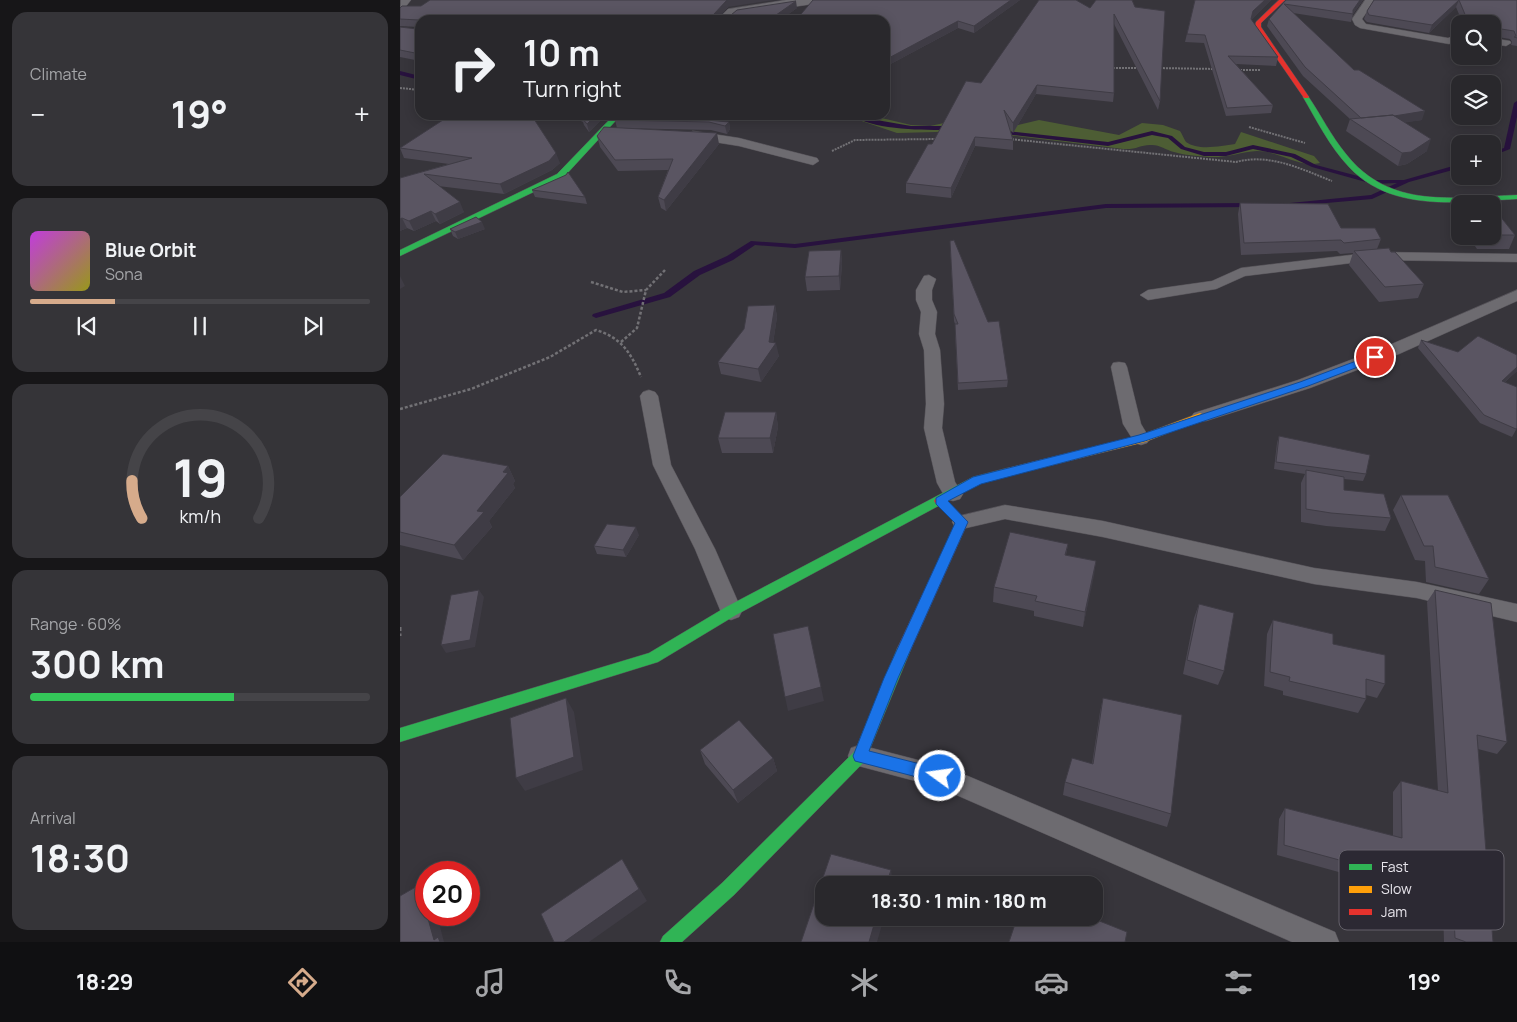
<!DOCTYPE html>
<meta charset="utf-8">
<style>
:root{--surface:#29282c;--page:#353438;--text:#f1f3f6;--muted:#a5a6a9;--line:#454448;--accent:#d6ab8b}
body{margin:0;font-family:Manrope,sans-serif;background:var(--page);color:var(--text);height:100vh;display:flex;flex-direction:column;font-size:19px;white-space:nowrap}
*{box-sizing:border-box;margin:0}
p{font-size:16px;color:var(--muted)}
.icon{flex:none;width:28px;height:28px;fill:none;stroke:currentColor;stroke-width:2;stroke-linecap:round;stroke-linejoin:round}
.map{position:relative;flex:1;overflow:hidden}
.drawer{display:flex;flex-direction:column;gap:12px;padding:12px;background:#171618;width:400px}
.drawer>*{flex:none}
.guide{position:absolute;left:15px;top:15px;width:475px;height:105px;border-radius:15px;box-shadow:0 2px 12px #0003,0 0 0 1px var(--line);background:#29282c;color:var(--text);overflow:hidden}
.controls{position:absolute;left:1051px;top:15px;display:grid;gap:10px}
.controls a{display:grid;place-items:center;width:50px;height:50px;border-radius:10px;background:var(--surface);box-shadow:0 2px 12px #0003,0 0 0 1px var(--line);font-size:25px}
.speed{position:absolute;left:15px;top:861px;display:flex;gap:10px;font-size:25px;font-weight:700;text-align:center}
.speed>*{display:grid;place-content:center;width:65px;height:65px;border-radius:50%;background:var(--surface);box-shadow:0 2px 12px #0003,0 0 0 1px var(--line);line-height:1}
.speed .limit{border:8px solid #d22;background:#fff;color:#111}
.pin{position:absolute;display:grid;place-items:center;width:42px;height:42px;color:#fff;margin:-21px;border:2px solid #fff;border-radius:50%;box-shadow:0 1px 5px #0007}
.me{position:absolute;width:55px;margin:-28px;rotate:284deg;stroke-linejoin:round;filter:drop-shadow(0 0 4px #0008)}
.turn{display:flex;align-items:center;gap:18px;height:105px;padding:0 25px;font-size:22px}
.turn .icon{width:65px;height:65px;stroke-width:2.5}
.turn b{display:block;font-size:35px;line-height:42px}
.big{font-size:38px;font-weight:700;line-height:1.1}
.drawer .widget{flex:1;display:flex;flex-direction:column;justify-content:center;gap:8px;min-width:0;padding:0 18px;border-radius:15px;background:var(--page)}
.drawer .dial{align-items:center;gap:0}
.dial svg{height:130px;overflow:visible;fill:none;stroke:var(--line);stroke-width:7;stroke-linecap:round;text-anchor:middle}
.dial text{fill:var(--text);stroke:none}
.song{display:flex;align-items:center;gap:15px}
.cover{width:60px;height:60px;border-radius:8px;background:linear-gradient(135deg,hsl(290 70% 55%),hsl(60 70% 35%))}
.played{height:5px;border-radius:2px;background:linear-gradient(90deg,var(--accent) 25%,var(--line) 25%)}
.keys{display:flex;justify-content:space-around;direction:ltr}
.heat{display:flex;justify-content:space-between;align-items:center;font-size:28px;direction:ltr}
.charge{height:8px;border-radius:4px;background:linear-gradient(90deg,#34c759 60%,var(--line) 0)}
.trip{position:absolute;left:415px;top:876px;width:288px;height:50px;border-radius:15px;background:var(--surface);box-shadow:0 2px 12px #0003,0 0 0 1px var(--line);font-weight:700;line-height:50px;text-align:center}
.dock{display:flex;height:80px;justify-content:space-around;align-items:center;background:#101012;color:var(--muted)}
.dock .icon{width:35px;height:35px}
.dock .current{color:var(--accent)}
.dock b{font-size:22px;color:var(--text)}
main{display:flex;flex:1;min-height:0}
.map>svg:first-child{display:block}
.green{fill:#4d5d34}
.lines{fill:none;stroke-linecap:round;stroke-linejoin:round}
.stream{fill:#28123e;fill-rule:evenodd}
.lane-casing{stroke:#545157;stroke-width:1}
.street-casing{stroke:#545157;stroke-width:1}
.fast-casing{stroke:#545157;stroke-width:1}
.slow-casing{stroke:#545157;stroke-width:1}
.jam-casing{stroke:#545157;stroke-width:1}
.path-far2{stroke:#727175;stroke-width:2;stroke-dasharray:2 1;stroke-linecap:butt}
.path-far1{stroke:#727175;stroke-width:2.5;stroke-dasharray:3 2;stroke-linecap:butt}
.path{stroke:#727175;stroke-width:3;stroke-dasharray:4 2.5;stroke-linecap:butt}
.lane{fill:#6d6b70;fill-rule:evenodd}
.street{fill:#6d6b70;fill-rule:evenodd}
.fast{fill:#30b455;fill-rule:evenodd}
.slow{fill:#ff9f0a;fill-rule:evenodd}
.jam{fill:#e5322d;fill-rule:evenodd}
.wall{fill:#4d4954}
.shaded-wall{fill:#3f3c45}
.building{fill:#5a5562;stroke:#3f3c45}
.route{fill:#1a73e8;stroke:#114b97}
.key{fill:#2c2933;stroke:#64616a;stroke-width:1}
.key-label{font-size:14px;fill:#e7e4eb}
</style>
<main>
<section class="drawer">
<div class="widget"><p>Climate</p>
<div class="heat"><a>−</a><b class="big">19°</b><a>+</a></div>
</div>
<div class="widget">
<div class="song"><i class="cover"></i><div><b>Blue Orbit</b><p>Sona</p></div></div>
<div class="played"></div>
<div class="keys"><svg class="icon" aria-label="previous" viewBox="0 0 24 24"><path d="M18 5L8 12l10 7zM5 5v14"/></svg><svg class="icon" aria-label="pause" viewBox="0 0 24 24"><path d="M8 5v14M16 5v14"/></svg><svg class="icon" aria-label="next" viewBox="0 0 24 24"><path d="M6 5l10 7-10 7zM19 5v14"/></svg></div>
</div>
<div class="widget dial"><svg viewBox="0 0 100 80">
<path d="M14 69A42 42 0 1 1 86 69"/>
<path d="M14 69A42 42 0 0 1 8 46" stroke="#d6ab8b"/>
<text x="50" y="56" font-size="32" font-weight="700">19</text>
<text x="50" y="72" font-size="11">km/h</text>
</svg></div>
<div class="widget"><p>Range · 60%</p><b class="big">300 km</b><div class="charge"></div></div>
<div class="widget"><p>Arrival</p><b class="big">18:30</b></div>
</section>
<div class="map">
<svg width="1117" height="942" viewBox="0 0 1117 942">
<rect width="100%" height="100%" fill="#37353b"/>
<path class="green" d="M444 115H469L511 125 530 126 544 123 618 125 639 120 719 135 742 123 763 125 780 131C782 134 784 139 786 142 798 151 821 146 835 144L841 132 914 156 920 163C898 168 880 151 857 151 841 152 827 158 808 157 797 156 784 155 774 152 766 150 760 145 752 145 741 144 737 150 723 149L574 131 497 133Z"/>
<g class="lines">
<path class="stream" d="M0 71 20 76V80L0 75Z
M1117 101V117L1110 149 1092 156V152L1104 148 1114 103Z
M454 115H461L465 118 511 126H554L557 128 554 130C531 130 470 131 454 115Z
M598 130 708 142 752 131 772 136 785 147 804 152H826L853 145 895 154 916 165 973 180H1004L1060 164V168L1009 182 972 199 892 206 888 204 890 203 971 195 997 183 973 184 912 167 891 157 853 149 826 156H804L781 149 768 138 752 135 708 146 596 133V131Z
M852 203 856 205 855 207 706 208 395 248 355 245 333 260 300 275 270 297 196 318 192 316 193 314 264 293 294 271 327 256 351 241 395 244 706 204Z"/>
<defs>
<path id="lane" d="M1 0H11L3 10 0 11Z
M965 0H975L962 19 966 24 1048 38 1060 34V40L1049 44 960 28 955 25 952 19Z
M1092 38 1110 41 1111 43 1106 46 1092 44Z
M293 131 339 138 417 158 419 161 413 165 339 146 289 138 287 135Z
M976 252 1117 254V262L976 260 845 276 816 289 748 300 740 295 748 290 812 281 841 268Z
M529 275 536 279 532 290V300L537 312 535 334 540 350 544 404 542 428 555 482 563 494 560 499 553 501 546 499 537 483 524 428 526 404 524 350 519 334 521 312 516 300V290L524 276Z
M1117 290V301L999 354 910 388 806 421H794L791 417 794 413 898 380 987 346Z
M719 362 725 363 727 367 741 424 750 439 747 443 741 445 735 443 723 424 711 367 713 363Z
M249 390 255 392 258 396 271 465 315 549 342 611 339 617 331 620 323 617 295 549 253 465 240 396 243 392Z
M605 505 703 521 914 568 1017 582 1117 604V622L1017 598 914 584 703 537 605 519 562 529 555 527 552 522 555 517Z
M460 745 549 768 935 932 939 942H892L538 787 451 764 448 756 451 748Z"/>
<path id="street" d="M386 0H420L413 4 337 15 332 20H317L328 9Z"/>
<path id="fast" d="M904 96H908C921 115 931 136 946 154 990 210 1054 197 1117 195V199C1061 202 992 213 949 167 930 147 917 121 903 97Z
M214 115H221L163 178 0 256V250L157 174Z
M608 468 612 469 614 472 612 475 581 483 336 615 258 662 0 742V728L249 653 326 607 573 477Z
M504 643 509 645 511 649 465 761 334 895 282 942H260L263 936 322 883 455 751 497 649 499 645Z"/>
<path id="slow" d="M800 413 804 415 805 417 804 419 745 442 608 476 602 472 608 468 738 436Z"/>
<path id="jam" d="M879 0H885L861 23V27L909 97 908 98H904L855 27 856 22Z
M540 497 544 498 568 522 511 649 509 653 504 655 499 653 497 649 556 523 536 504 534 501 536 498Z"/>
</defs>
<use href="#lane" class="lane-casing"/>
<use href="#street" class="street-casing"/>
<use href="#fast" class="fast-casing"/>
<use href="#slow" class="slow-casing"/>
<use href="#jam" class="jam-casing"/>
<path class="path-far2" d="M710 68H741
M757 68 816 69
M837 70H861
M0 88 20 90
M849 127 905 143
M609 139 836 162C870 153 901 169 932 181
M432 151 455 140 538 139"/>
<path class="path-far1" d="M191 282 223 292 246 290
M221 342 237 328 246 290 265 270
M0 409 71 389 150 357 196 330C222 338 231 353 241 377"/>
<path class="path" d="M0 627V636"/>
<use href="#lane" class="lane"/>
<use href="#street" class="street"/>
<use href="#fast" class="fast"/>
<use href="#slow" class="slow"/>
<use href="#jam" class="jam"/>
</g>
<path class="wall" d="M413 0H620L574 33 558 28 485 67V20Z
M732 0 760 101 758 110 714 24V93L713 102 636 94 613 133 610 128 613 140V150L575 146 551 198 506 193V183L532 144 581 83 690 8Z
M795 0H871L851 20 878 57 876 66 836 64 873 105 871 113 826 116 804 43 785 42Z
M886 0H963L953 14 951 22 893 13 954 70 1022 120 1005 122 1027 151 1007 164 998 166 946 131 950 119 903 76 867 26 869 19Z
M974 0H1117V46L1111 45 1112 42 1110 39 1092 36V24H1063L1056 7 1029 33 967 22 964 19 967 11Z
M328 7 321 15H331L397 8 380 20H20V61L0 57V27L17 29 18 27 0 26V8Z
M168 115H206L189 132 184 125 183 122Z
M215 120 329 122 330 129 327 134 311 130 217 128Z
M197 136 319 144 266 211 261 208 258 197 268 170 218 171 200 147Z
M0 148 160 163 152 170 104 194 38 186 64 212 40 224 36 221 14 231 7 228 0 231V178L49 164 4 158Z
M132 190 185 197 187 204 135 197Z
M1057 199 1091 204H1060V225L1051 212Z
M840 203 981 239 977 249 991 252 1024 284 1018 298 979 302 949 265 953 253 940 254 937 251 841 255 838 214Z
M1092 206 1115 235 1109 249H1077L1068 236H1092Z
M50 229H85L58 239 53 236Z
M550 241 608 380 607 387 558 390 555 331V324L554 321Z
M441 250 442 264 440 290 407 291 405 277Z
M375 305 377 317 373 343 379 356 361 382 321 374 318 362Z
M1021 340 1058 352 1117 355V371L1105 382 1117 428 1112 437 1080 423 1018 348Z
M376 412 378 427 373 453H322L318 438Z
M879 436 966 474 963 481 944 479V490L991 518 985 531 926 526 901 522V483L905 474 874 469 877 443Z
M108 466 115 481 113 484 115 488 89 521 92 527 63 560 0 545V497Z
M1001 495 1089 579 1079 594 1026 582 1025 561 1015 560 993 510Z
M239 535 226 557 197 554 194 546Z
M668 544 666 555 696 561 683 627 634 616V611L593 602 594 587Z
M1035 590 1107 742 1097 754 1078 749 1093 942H1044L1043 908 993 893V887L877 855 879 819 885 808 993 836V792L1001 781 1038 791 1027 602Z
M799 604 824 671 818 685 783 674 794 618Z
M873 620 933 644 985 684 977 698 966 695V699L958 713 883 695V691L864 686 867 634Z
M703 698 771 814 767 827 663 795 665 782 692 764 700 712Z
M300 750 373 758 377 771 338 803 305 764Z"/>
<path class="shaded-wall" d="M327 0H374L328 7 317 20 314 14Z
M611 0H620L574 33V26Z
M865 0H871L852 19 849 26 853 11Z
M960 0H963L953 14V10Z
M1059 0 1056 7 1029 33 1032 25Z
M396 1 397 8 380 20H369Z
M558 21V28L485 67V60Z
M637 85 636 94 613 133V123Z
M1025 111 1022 120 965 129 964 121Z
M196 115H206L189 132 187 124Z
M329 122 330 129 327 134 325 126Z
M317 133 319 144 266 211 264 200Z
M575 137V146L551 198V188Z
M1031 139 1027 151 1007 164 998 166 1002 153Z
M156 153 160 163 152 170 104 194 100 184Z
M60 202 64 212 40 224 35 214Z
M31 211 36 221 14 231 9 221Z
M2 218 7 228 0 231V219Z
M82 222 85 229 58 239 55 232Z
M441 250 442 264 440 290 439 276Z
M0 276 5 286 0 289Z
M375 305 377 317 372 349 376 343 379 356 361 382 358 369 369 342Z
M1117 367V371L1098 388 1102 381Z
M376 412 378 427 373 453 370 438Z
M108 466 115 481 113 484 115 488 89 521 92 527 63 560 54 545Z
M236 527 239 535 226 557 223 550Z
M696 561 694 576 683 627 685 612Z
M79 590 84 597 75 647 46 653 41 645Z
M421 687 424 701 388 711 385 697Z
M166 698 174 712 183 770 125 791 116 778Z
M373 758 377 771 338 803 333 790Z
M222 859 247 901 189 942H164Z
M491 870 493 885H486Z
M19 885 26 892V911Z
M27 915H37L44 942H36L34 940Z
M476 918H484L477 942H469Z"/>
<path class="building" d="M30 0H329H327L314 14 331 15 337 10 396 1 369 20H20V54L0 50V27L17 29 19 20 0 19V8L2 6H21Z
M413 0H611L574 26 558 21 485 60V20H396Z
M639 0H676L690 8 696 0H732L735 7 765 11 760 101 714 14V93L637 85 613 123 604 110 613 140 575 137 551 188 506 183 528 144H532L566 81 581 83Z
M795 0H865L853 11 851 19 878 57 828 56 873 105 827 108 805 35 787 34Z
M886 0H960L953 10V14L884 4 954 70H959L1025 111 994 116 993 115 961 118 905 67 869 19Z
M974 0H1059L1032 25 969 15 967 11Z
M1059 0H1117V38L1114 37 1116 36 1114 31 1095 28 1093 34H1092V24H1069Z
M182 115H196L187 124 181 117H187Z
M219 115H251L329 122 325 126 309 122 215 120Z
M993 115 1031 139 1011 152 1002 153 950 119Z
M132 116 156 153 149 161 100 184 24 174 60 202 35 214 31 211 9 221 2 218 0 219V178L72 158 0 148 46 118Z
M204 127 317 133 264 200 258 197 273 159 215 160 197 136Z
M168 172 185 197 132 190 166 175Z
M1057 199H1088L1091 204H1061Z
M840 203 928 204 941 228H975L981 239 944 243 941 240 844 243Z
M1092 206 1115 235H1092Z
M76 217 82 222 55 232 50 229Z
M554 240 588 322 599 321 608 380 558 383 555 324H558L554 314 550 241Z
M989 248 991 252H995L1024 284 985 287 954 251Z
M441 250 439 276 405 277 409 251Z
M375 305 369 342 376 343 358 369 318 362 344 329 348 306Z
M1078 336 1117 355V367L1102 381 1117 387V428L1116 429 1084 415 1021 340 1058 352Z
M325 412H376L370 438H318Z
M879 436 970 455 966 474 876 462Z
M43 454 108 466 103 472 108 473 77 511 84 512 54 545 0 532V497Z
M906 470 944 477V490L984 494 991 518 931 513 906 509Z
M1001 495H1048L1089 579 1035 567 1033 546H1024Z
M207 524 236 527 223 550 194 546Z
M610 532 668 544 665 555 696 561 685 612 635 601 637 596 594 587Z
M79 590 70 640 41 645 51 595Z
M1035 590 1091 603 1107 742 1077 735 1093 942H1066L1055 938 1053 898 1002 883V877L884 845 885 808 1002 838 1001 781 1048 793Z
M799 604 834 613 824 671 787 660Z
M873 620 933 634V644L985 655V684L966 679V699L889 681 890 677 870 672Z
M408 626 421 687 385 697 373 634Z
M166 698 174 757 116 778 110 718Z
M703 698 782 715 771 814 665 782 672 758 693 764Z
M339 720 373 758 333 790 300 750Z
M431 854 491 870 486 885H424V918H476L469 942H401Z
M222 859 239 889 164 942H154L141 914Z
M19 885 26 911V915H27L34 940 38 937 40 942H0V896Z
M617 918H692L727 932 725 942H609Z"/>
<path class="route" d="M975 354 979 355V359L908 386 745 441 581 484 548 501 568 522 498 678 469 751 540 769 545 771 547 776 545 781 540 783 455 761 453 756 484 678 555 523 536 504V498L573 477 739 435 900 382Z"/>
<rect x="939" y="850" width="165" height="80" rx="8" class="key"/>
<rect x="949" y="864" width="23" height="6" fill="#30b455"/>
<rect x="949" y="886" width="23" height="7" fill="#ff9f0a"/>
<rect x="949" y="909" width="23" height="6" fill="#e5322d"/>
<g class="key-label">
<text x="981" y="872">Fast</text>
<text x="981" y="894">Slow</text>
<text x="981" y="917">Jam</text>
</g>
</svg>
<div class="controls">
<a><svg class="icon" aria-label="search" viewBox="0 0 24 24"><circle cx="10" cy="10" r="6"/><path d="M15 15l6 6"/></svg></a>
<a><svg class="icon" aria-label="layers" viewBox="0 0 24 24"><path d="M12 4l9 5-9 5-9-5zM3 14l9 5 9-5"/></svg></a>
<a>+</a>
<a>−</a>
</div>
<div class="speed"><div class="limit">20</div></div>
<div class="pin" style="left:975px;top:357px;background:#d93025"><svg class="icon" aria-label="arrive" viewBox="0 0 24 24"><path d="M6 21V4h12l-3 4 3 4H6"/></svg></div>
<svg class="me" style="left:540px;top:776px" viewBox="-20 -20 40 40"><circle r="17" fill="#1a73e8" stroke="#fff" stroke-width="3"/><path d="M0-11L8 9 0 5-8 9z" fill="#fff"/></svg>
<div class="trip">18:30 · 1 min · 180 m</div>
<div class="guide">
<div class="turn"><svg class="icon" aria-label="right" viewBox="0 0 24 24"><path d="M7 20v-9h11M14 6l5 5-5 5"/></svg><div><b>10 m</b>Turn right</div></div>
</div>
</div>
</main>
<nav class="dock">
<b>18:29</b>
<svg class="icon current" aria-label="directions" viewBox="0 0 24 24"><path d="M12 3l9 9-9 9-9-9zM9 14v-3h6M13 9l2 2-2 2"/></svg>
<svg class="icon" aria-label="music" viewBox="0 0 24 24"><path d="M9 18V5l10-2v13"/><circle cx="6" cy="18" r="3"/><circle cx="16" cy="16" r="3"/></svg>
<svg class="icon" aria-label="phone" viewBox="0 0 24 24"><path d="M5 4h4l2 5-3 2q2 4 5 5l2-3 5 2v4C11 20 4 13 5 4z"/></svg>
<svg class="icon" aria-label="climate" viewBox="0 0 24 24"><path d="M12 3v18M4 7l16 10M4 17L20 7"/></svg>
<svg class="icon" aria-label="car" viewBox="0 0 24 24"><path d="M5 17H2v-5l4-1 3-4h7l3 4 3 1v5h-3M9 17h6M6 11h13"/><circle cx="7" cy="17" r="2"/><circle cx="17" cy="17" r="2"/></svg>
<svg class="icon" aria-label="filters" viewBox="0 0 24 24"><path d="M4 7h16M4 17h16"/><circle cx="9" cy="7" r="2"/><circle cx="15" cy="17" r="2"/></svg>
<b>19°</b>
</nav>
